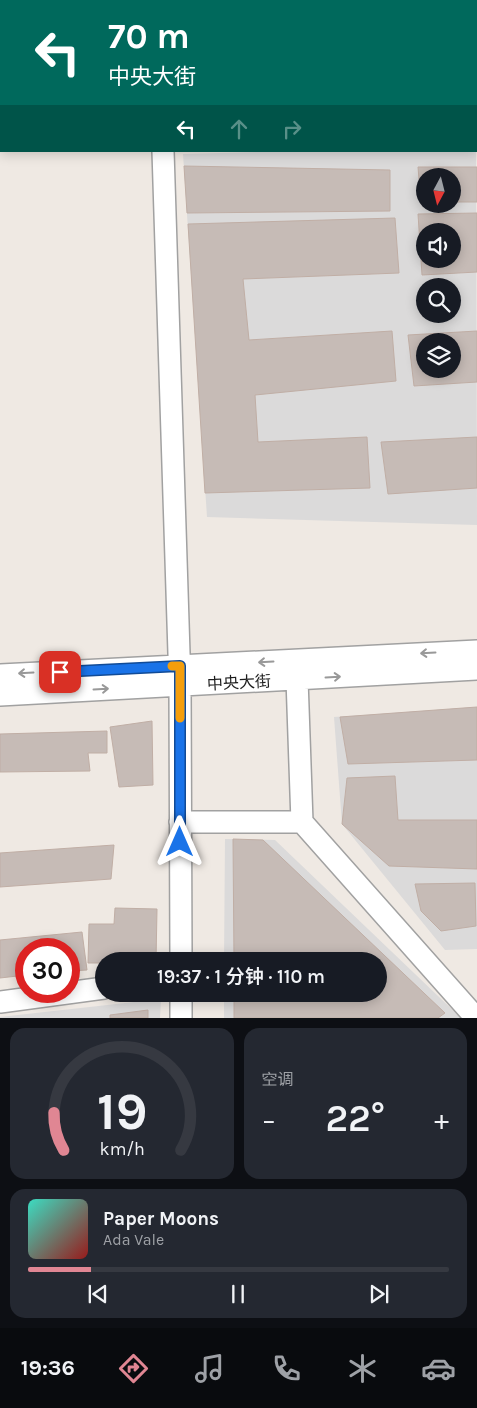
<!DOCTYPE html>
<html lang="zh">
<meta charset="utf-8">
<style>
:root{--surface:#171b24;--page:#242831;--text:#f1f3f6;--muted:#9ea1a6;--line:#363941;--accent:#e08693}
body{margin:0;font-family:Karla,"Noto Sans SC",sans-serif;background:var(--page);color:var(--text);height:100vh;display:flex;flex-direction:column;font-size:19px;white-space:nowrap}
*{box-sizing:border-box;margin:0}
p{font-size:16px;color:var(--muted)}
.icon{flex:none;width:28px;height:28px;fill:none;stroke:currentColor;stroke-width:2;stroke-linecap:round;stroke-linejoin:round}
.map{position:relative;height:1018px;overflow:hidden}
.panel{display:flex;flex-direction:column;gap:10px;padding:10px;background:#0d0f14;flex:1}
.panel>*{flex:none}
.banner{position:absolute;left:0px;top:0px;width:478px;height:152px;box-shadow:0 2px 12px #0003;background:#00695c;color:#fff;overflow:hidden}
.needle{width:32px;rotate:187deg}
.tools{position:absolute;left:416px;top:168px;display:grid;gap:10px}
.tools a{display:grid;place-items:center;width:45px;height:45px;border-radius:50%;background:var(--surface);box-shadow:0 2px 12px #0003;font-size:25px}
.speed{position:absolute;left:15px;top:938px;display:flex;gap:10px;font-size:25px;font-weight:700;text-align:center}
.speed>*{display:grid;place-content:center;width:65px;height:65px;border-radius:50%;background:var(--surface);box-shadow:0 2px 12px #0003;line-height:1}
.speed .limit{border:8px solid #d22;background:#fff;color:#111}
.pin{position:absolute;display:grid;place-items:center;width:42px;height:42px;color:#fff;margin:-21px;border-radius:10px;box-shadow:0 2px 8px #0006}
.me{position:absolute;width:55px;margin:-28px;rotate:0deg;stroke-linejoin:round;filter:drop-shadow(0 0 4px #0008)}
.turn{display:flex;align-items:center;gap:18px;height:105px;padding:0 25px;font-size:22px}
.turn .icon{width:65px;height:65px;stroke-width:2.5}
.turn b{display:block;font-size:35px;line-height:42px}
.lanes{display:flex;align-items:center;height:48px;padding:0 25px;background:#0003;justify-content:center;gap:25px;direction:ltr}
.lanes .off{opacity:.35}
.big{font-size:38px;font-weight:600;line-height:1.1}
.panel .widget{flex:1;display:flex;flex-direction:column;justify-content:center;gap:8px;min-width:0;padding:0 18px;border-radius:15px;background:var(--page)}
.panel .dial{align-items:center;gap:0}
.dial svg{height:130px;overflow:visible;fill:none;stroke:var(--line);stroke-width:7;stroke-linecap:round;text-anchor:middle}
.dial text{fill:var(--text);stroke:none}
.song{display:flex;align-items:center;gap:15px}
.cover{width:60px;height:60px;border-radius:8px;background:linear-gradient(135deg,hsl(170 70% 55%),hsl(0 70% 35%))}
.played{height:5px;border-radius:2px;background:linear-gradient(90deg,var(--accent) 15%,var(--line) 15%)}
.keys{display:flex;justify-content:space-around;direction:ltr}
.heat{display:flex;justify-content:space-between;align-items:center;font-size:28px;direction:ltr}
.panel .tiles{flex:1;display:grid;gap:10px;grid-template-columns:1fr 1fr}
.widget:last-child{grid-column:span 2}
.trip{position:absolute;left:95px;top:952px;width:292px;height:50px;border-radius:25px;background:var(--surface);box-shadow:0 2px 12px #0003;font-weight:600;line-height:50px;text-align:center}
.menu{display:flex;height:80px;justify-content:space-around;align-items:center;background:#090b0e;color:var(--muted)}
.menu .icon{width:35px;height:35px}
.menu .selected{color:var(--accent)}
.menu b{font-size:22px;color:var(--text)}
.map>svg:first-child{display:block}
.residential{fill:#dbdada;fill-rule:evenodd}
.education{fill:#fffbdc}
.building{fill:#c6bbb6;stroke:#c0aea5;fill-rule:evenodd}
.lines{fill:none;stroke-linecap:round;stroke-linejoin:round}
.minor-casing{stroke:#a1a1a1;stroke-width:24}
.minor{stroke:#fff;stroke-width:21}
.oneway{stroke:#999}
.route-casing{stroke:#114b97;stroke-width:12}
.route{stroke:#1a73e8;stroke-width:9}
.slow{stroke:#f59e0b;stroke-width:9}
.labels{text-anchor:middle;stroke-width:4.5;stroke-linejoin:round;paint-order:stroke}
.street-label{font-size:16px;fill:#1d1d1d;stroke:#fff}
</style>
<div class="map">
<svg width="477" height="1018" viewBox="0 0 477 1018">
<rect width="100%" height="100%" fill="#efe9e3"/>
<path class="residential" d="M476 146 477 525 207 517 183 154 295 151H476ZM425 176H452V204H425ZM425 231H452V259H425ZM425 286H452V314H425ZM425 341H452V369H425Z
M477 707V949L445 950 342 824 334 717Z
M225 839 275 840 461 1018H224V994H379V961H224Z
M161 999 160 1018H0V1017Z"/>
<path class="education" d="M181 0H423L408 1H181Z"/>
<path class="building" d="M184 166 390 170V211L187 213Z
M418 167H477V202H452V176H425V203H421Z
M477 213V272L422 275 418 214ZM425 231H452V259H425Z
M395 218 399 273 243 279 249 340 392 331 396 381 255 395 258 442 367 437 370 488 205 493 188 224Z
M477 331V382L414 386 408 335ZM425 341H452V369H425Z
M477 437V488L388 494 381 442Z
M477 707V760L348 764 340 717Z
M152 721 153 785 119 787 110 727Z
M107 731V753H88L90 771 0 772V734Z
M395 776 398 820H477V869L389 866 342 824 347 778Z
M233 839 263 840 445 1013 438 1018H234V994H379V961H234Z
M114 845 111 879 0 887V853Z
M475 883 476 926 441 931 421 911 415 884Z
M115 908 157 909 156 961H104V963H88L89 924H114Z
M82 932 87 970 69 971V949H26V975L0 978V940Z
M148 1010V1018H110V1015Z"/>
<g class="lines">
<defs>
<path id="minor" d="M158 0V1
M476 131H477
M0 137H1
M163 151 180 685 181 961
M0 675 477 651
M0 695 477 669
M180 822H302L297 679
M302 822 476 1018
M181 994V1018
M0 1002 104 988"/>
</defs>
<use href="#minor" class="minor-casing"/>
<use href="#minor" class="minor"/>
</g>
<defs><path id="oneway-shaft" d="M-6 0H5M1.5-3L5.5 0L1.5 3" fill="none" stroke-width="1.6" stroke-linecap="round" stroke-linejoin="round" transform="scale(1.25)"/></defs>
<g class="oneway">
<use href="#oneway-shaft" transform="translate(428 653) rotate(177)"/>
<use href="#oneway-shaft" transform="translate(266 662) rotate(177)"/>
<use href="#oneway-shaft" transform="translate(26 673) rotate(177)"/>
<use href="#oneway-shaft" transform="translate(333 677) rotate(-3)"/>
<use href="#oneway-shaft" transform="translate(101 689) rotate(-3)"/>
</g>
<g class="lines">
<defs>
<path id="route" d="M60 672 180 666V842"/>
</defs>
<use href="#route" class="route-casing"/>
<use href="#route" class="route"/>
<path class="slow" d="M172 666H180V718"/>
</g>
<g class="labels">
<g class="street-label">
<text transform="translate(239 682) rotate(-3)" y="6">中央大街</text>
</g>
</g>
</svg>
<div class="tools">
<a><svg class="needle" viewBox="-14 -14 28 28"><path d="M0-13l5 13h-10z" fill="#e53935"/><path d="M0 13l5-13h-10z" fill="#9ea1a6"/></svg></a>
<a><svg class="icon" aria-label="sound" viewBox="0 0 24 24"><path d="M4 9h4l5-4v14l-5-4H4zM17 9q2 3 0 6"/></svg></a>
<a><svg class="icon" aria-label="search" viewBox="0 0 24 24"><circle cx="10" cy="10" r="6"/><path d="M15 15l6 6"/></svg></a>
<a><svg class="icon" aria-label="layers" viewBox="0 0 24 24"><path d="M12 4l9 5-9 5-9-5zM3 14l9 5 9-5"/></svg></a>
</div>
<div class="speed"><div class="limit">30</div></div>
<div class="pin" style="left:60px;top:672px;background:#d93025"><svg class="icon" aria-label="arrive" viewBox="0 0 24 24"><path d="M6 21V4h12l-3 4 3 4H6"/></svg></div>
<svg class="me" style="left:180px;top:842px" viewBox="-20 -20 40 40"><path d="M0-17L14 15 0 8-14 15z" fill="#1a73e8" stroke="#fff" stroke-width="4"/></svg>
<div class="trip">19:37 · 1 分钟 · 110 m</div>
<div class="banner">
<div class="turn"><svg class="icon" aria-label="left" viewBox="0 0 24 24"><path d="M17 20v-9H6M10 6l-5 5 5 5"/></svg><div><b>70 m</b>中央大街</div></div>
<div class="lanes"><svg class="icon" aria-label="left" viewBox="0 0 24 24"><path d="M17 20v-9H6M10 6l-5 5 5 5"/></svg><svg class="icon off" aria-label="ahead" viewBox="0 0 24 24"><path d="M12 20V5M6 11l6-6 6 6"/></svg><svg class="icon off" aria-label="right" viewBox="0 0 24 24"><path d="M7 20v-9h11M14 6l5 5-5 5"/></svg></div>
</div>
</div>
<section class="panel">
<div class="tiles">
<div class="widget dial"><svg viewBox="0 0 100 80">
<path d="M14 69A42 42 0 1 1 86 69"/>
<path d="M14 69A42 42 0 0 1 8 46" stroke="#e08693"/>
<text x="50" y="56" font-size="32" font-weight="700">19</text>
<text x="50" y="72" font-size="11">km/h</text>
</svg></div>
<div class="widget"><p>空调</p>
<div class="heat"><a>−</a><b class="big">22°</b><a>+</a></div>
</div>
<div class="widget">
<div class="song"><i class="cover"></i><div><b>Paper Moons</b><p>Ada Vale</p></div></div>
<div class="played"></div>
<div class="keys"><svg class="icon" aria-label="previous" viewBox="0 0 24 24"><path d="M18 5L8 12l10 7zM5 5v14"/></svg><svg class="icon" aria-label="pause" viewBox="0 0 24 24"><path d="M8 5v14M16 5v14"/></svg><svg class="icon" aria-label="next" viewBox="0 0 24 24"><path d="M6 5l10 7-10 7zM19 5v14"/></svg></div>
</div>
</div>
</section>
<nav class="menu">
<b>19:36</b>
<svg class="icon selected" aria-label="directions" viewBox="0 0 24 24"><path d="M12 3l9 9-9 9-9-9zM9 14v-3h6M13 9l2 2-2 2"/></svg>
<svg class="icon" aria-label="music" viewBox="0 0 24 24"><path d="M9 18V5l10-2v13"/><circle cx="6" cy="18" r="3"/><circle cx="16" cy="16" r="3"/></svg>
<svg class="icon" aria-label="phone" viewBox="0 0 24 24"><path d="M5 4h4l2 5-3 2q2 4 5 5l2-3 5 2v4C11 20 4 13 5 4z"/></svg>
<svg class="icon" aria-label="climate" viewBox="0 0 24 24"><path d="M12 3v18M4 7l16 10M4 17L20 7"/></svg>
<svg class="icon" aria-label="car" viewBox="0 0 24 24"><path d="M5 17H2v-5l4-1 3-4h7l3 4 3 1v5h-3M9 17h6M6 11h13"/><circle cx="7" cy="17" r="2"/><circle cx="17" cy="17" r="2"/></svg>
</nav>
